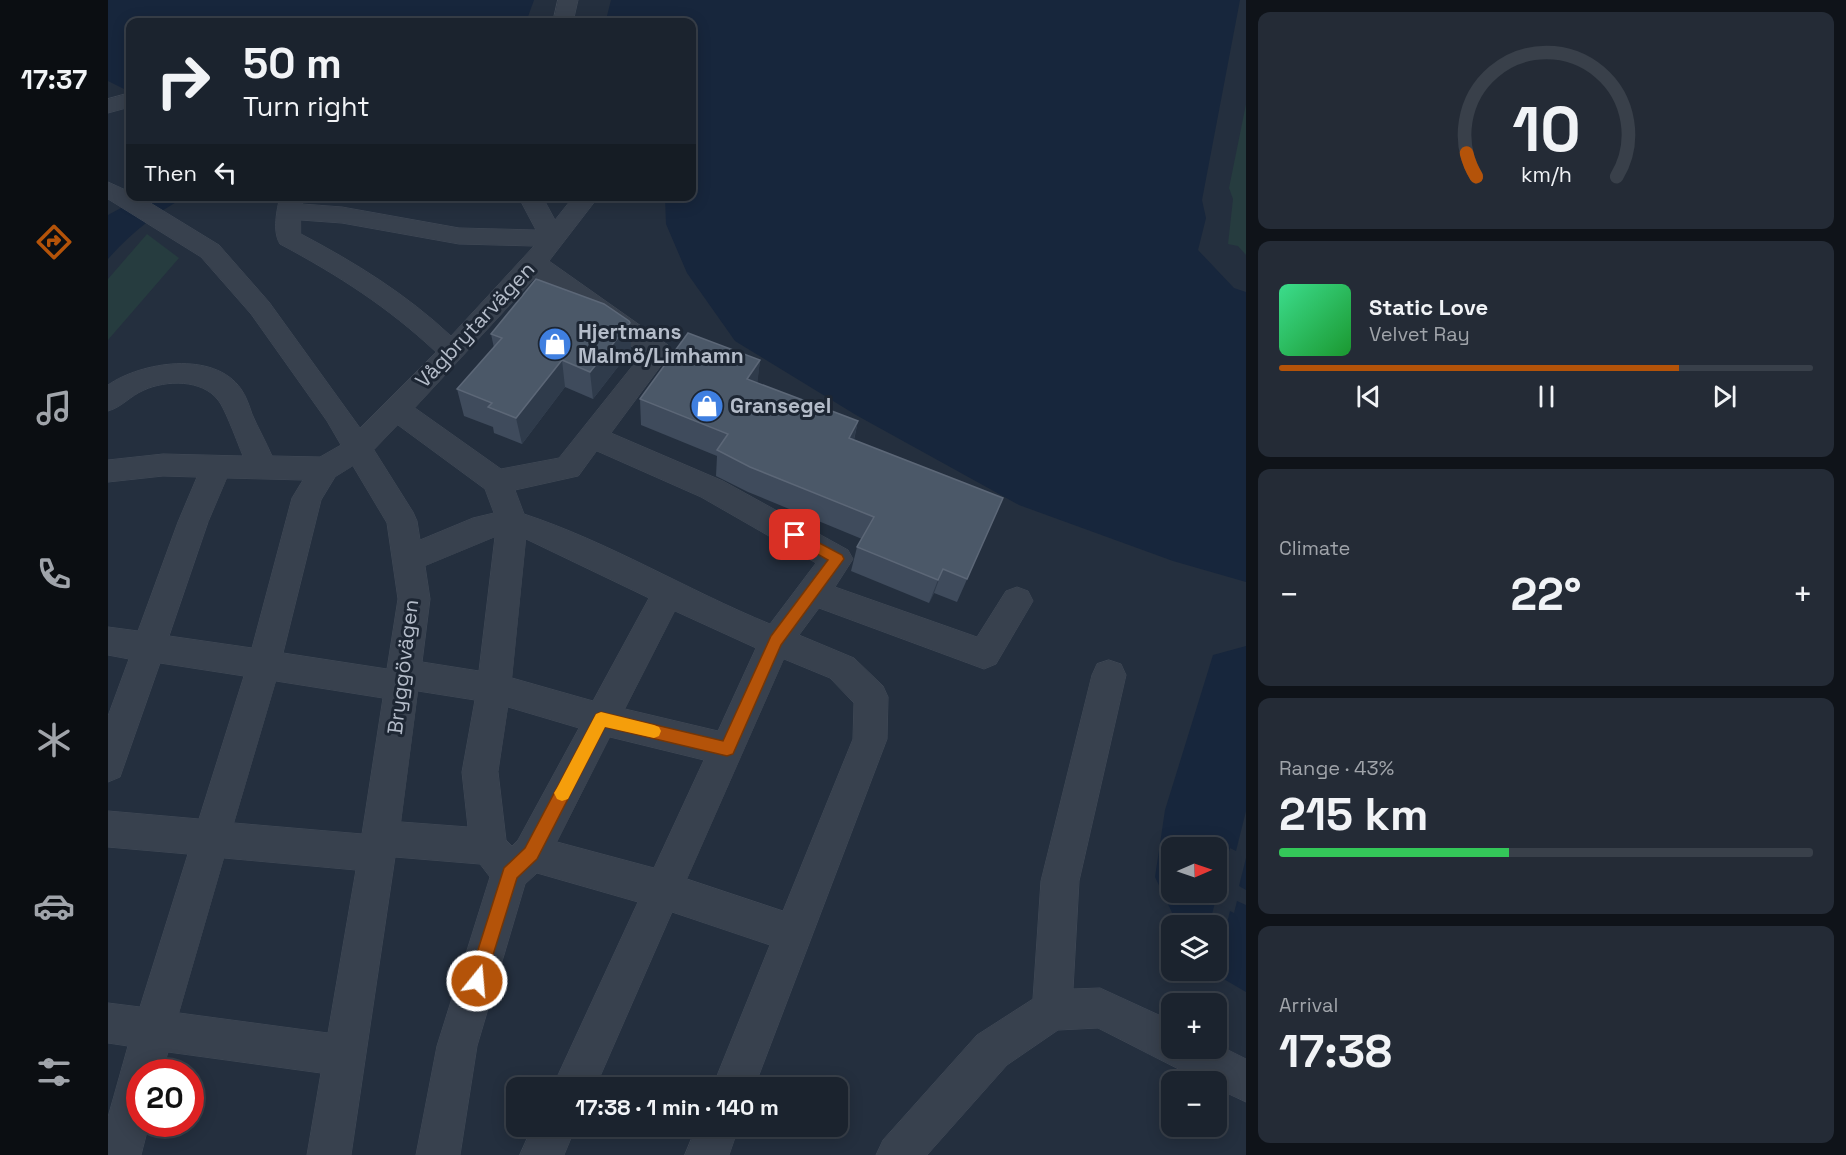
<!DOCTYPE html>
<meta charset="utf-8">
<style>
:root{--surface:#1b232e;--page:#242b36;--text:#f1f3f6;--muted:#a0a4aa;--line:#39404a;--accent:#b45309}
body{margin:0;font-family:"Space Grotesk",sans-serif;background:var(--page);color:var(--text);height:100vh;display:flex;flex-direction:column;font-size:22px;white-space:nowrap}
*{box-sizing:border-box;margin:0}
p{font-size:20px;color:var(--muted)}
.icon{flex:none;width:33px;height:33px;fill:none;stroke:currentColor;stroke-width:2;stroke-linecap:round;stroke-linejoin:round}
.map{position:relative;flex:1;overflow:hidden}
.drawer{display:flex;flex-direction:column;gap:12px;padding:12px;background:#0f1319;width:600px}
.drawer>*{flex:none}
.hud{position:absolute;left:18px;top:18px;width:570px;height:183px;border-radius:12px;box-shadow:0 3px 15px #0003,0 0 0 2px var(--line);background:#1b232e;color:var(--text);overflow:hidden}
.needle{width:39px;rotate:88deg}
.buttons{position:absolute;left:1053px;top:837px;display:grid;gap:12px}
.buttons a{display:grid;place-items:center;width:66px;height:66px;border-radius:12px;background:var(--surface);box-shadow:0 3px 15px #0003,0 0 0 2px var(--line);font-size:30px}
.speed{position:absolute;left:18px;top:1059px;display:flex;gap:12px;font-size:30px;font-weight:700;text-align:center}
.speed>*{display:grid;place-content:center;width:78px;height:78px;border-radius:50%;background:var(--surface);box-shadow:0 3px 15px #0003,0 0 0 2px var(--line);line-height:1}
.speed .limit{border:9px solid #d22;background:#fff;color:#111}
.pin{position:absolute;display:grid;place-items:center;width:51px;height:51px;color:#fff;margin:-26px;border-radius:12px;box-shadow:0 3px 9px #0006}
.me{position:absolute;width:66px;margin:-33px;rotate:17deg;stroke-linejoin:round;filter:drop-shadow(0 0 4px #0008)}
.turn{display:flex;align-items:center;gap:21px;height:126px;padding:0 18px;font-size:27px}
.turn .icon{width:78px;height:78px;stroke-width:2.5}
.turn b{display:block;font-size:42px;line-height:51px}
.then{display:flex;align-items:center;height:57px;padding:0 18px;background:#0003;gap:12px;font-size:22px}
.big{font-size:45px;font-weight:700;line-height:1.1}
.drawer .widget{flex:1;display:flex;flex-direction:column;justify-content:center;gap:9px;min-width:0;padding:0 21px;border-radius:12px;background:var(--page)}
.drawer .dial{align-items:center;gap:0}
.dial svg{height:156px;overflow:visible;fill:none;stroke:var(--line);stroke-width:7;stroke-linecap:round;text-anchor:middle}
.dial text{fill:var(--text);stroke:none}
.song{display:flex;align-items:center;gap:18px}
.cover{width:72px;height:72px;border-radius:9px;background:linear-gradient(135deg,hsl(150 70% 55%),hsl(130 70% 35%))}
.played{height:6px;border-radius:3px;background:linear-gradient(90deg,var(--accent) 75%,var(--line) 75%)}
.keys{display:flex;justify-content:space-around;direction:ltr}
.heat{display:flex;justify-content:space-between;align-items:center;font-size:33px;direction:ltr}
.charge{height:9px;border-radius:4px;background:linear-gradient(90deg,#34c759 43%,var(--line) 0)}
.trip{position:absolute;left:398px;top:1077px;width:342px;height:60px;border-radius:12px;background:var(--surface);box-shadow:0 3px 15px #0003,0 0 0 2px var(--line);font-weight:700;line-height:60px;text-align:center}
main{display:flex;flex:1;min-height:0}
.dock{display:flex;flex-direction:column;width:108px;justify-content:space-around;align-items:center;background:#0b0e12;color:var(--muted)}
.dock .icon{width:42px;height:42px}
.dock .on{color:var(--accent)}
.dock b{font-size:27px;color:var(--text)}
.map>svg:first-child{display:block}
.green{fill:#263c3f}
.water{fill:#17263c;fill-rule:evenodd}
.pier{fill:#242f3e}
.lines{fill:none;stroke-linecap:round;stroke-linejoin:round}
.minor-casing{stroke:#414a57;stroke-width:1}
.minor{fill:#38414e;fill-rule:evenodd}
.wall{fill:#3f4b5c}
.shaded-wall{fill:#2f3b4b}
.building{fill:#4b5868;stroke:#5c6777;stroke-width:1.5}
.route{fill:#b45309;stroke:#753606;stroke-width:1.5}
.slow{fill:#f59e0b}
.labels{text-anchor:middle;stroke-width:6;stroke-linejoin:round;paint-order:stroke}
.street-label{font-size:21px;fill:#b4bcc9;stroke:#1d2633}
.poi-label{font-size:21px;font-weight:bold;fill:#b4bcc9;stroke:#1d2633;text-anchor:start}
</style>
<main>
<nav class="dock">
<b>17:37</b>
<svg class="icon on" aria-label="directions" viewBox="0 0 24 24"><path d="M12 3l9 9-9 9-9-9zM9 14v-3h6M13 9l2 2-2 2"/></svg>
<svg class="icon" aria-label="music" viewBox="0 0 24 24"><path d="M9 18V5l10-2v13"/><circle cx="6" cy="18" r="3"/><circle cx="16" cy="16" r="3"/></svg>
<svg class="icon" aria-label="phone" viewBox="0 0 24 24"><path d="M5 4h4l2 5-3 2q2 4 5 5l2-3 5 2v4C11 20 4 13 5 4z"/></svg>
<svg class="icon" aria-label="climate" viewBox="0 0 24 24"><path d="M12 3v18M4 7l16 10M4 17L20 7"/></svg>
<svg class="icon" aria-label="car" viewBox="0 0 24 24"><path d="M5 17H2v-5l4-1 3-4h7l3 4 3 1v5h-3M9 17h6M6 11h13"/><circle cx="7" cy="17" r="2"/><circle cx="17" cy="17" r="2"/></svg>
<svg class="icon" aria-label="filters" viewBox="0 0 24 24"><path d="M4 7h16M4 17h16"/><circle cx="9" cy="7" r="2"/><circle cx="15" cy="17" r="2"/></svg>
</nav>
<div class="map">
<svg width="1138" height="1155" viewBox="0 0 1138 1155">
<rect width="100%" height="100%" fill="#242f3e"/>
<path class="green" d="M1138 104V255L1130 246 1120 244 1125 199 1121 188Z
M39 234 71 258 0 340V279Z"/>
<path class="water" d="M0 0H426L418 22H22V92L0 81Z
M503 0H1132L1094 200 1098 218 1090 250 1126 288 1138 292V582L1065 561 911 505 748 415 627 341 579 273 558 224 557 197 584 196V22H500L498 20Z
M33 197H77C48 213 22 234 0 259V215Z
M1138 646V992L1102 971 1108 970V926L1070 925 1047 877 1057 810 1105 655ZM1064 848H1108V892H1064Z"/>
<path class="pier" d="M1138 811V858L1131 886 1138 890V905L1129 901 1126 913 1122 911 1109 962 1108 926 1101 925 1122 848 1128 851Z"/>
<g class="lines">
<defs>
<path id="minor" d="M450 0H470L465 22H445Z
M22 93V107L0 113V99Z
M0 182 22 192V196H31L111 245 161 302 252 428 328 352C280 307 230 275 172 244 164 231 169 210 172 196H196L194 204 234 207 351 228 428 230 410 196H434L447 220 466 196H491L441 261 560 345 563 352 503 433 615 481 740 550 745 559 727 587 869 637 898 591 909 587 920 591 925 601 888 664 876 669 711 608 691 635 746 658 775 686 780 697 779 739 646 1088H604L662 945 564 912 487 1088H444L530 902 429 873 417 884 369 1046 352 1155H308L329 1046 382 877 372 864 287 857 243 1155H199L213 1073 60 1052 54 1072H32V1124H41L33 1155H0V1117L20 1046 0 1043V1003L32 1007 80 854 0 847V811L91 819 136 676 52 663 12 777 0 782V716L21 659 0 655V627L30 631 70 522 89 477 55 476 0 482V460L55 454 135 456C130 444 117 408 110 400 94 379 58 380 36 390 22 396 14 407 0 411V385C33 362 106 350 133 389 138 396 141 405 144 414 150 428 158 442 164 456L212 457 233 445 219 421 143 314 93 257 0 199ZM193 220 234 223 351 244 426 246 343 336C298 294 248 263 193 234ZM428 277 534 354 451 458 393 469 307 408ZM290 425 377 489 386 513 365 518 312 540 309 521 305 512 266 450ZM489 451 593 497 708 563 662 624C579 590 501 542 416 514L407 490 470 476ZM245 466 279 523 290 599 279 669 175 653 213 500 227 477ZM119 478 195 480 184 498 144 648 61 636 100 522ZM387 537 371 671 314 662 322 599 317 566ZM418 539 541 598 485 701 404 678ZM567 611 648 648 610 731 517 709ZM676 659 722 678 746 703 745 739 675 911 579 879ZM168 681 275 698 254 834 126 823ZM310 691 367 700 354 772 360 827 293 822ZM400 707 471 728 410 840 404 846 398 840 390 772ZM502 737 596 760 546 868 449 842ZM116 858 248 870 220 1033 71 1013Z
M1001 660 1013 664 1018 675 971 881 965 989 992 988 1064 1021V1048H1108V1044L1138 1059V1102L1108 1088V1082H1096L990 1028 950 1030 899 1065 819 1155H768L775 1140 869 1035 925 999 933 881 984 675 989 664Z
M425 1126H468L456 1155H412Z
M589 1126H631L621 1155H577Z"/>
</defs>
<use href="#minor" class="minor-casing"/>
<use href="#minor" class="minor"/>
</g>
<path class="wall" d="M522 323 523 350 485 399 457 387 414 444 386 433 385 427 356 416 349 389 386 348 383 334Z
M652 360 649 383 750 421 746 440 895 498 849 602 826 593 821 603 743 571 749 547 754 539 640 492 608 476 609 456 533 425 532 399Z"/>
<path class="shaded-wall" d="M522 323 523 350 485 399 482 372Z
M454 360 457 387 414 444 408 418Z
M652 360 649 387 639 379Z
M750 421 744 447 741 438Z
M835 569 826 593 821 603 830 580Z"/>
<path class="building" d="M428 279 496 304 521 321 522 323 482 372 454 360 408 418 380 407 384 403 349 389 394 338 383 334Z
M580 333 652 360 639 379 750 421 741 438 895 498 859 579 835 569 830 580 749 547 766 517 642 467 609 450 620 434 532 399Z"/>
<path class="route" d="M687 530 734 555 736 559 673 645 625 754 619 756 497 727 429 859 409 878 375 987 369 990 363 987 360 981 396 868 417 848 488 714 493 712 615 741 663 636 720 560 683 539 681 535Z"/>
<path class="slow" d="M493 712 546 725 551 727 553 731 551 736 546 738 497 727 460 799 454 801 449 799 446 793 449 788 488 714Z"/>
<defs>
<symbol id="shop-disc" viewBox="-11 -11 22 22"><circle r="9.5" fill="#3f7fe0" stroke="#1d2633"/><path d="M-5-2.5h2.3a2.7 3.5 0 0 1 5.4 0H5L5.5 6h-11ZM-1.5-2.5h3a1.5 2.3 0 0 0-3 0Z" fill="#fff"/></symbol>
</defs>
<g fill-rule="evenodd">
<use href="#shop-disc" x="428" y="325" width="38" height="38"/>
<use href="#shop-disc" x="580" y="387" width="38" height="38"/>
</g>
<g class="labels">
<g class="street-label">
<text transform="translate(367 325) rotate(-47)" y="7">Vågbrytarvägen</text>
<text transform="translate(295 667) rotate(-83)" y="7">Bryggövägen</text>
</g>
<g class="poi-label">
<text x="470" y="339">Hjertmans<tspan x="470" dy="24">Malmö/Limhamn</tspan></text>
<text x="622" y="413">Gransegel</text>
</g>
</g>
</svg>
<div class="buttons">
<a><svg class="needle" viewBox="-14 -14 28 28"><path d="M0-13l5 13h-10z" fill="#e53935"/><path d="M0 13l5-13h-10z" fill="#a0a4aa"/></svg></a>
<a><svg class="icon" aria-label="layers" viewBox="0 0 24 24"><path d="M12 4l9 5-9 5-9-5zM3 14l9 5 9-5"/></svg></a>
<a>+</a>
<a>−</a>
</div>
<div class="speed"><div class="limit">20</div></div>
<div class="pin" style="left:687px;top:535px;background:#d93025"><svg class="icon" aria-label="arrive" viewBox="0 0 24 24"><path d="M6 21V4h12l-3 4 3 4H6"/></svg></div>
<svg class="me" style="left:369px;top:981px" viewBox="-20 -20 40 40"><circle r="17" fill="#b45309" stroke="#fff" stroke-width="3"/><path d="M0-11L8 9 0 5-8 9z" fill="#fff"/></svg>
<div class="trip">17:38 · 1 min · 140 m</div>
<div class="hud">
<div class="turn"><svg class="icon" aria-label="right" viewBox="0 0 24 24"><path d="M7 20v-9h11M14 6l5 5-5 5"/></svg><div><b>50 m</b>Turn right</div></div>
<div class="then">Then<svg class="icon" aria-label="left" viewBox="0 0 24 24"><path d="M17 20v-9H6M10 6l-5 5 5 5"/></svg></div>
</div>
</div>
<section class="drawer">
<div class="widget dial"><svg viewBox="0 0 100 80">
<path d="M14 69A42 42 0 1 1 86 69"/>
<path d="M14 69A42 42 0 0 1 9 57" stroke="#b45309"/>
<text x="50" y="56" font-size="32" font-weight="700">10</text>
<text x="50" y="72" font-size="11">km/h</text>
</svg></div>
<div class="widget">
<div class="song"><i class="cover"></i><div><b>Static Love</b><p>Velvet Ray</p></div></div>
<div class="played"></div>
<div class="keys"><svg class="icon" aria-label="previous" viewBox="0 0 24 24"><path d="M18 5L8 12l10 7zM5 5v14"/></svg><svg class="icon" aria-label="pause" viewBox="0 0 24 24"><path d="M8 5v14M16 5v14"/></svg><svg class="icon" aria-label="next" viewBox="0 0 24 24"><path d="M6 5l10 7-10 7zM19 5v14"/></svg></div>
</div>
<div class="widget"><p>Climate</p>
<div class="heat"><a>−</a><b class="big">22°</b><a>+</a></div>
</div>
<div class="widget"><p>Range · 43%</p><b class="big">215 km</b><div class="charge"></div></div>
<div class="widget"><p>Arrival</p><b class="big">17:38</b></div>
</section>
</main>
